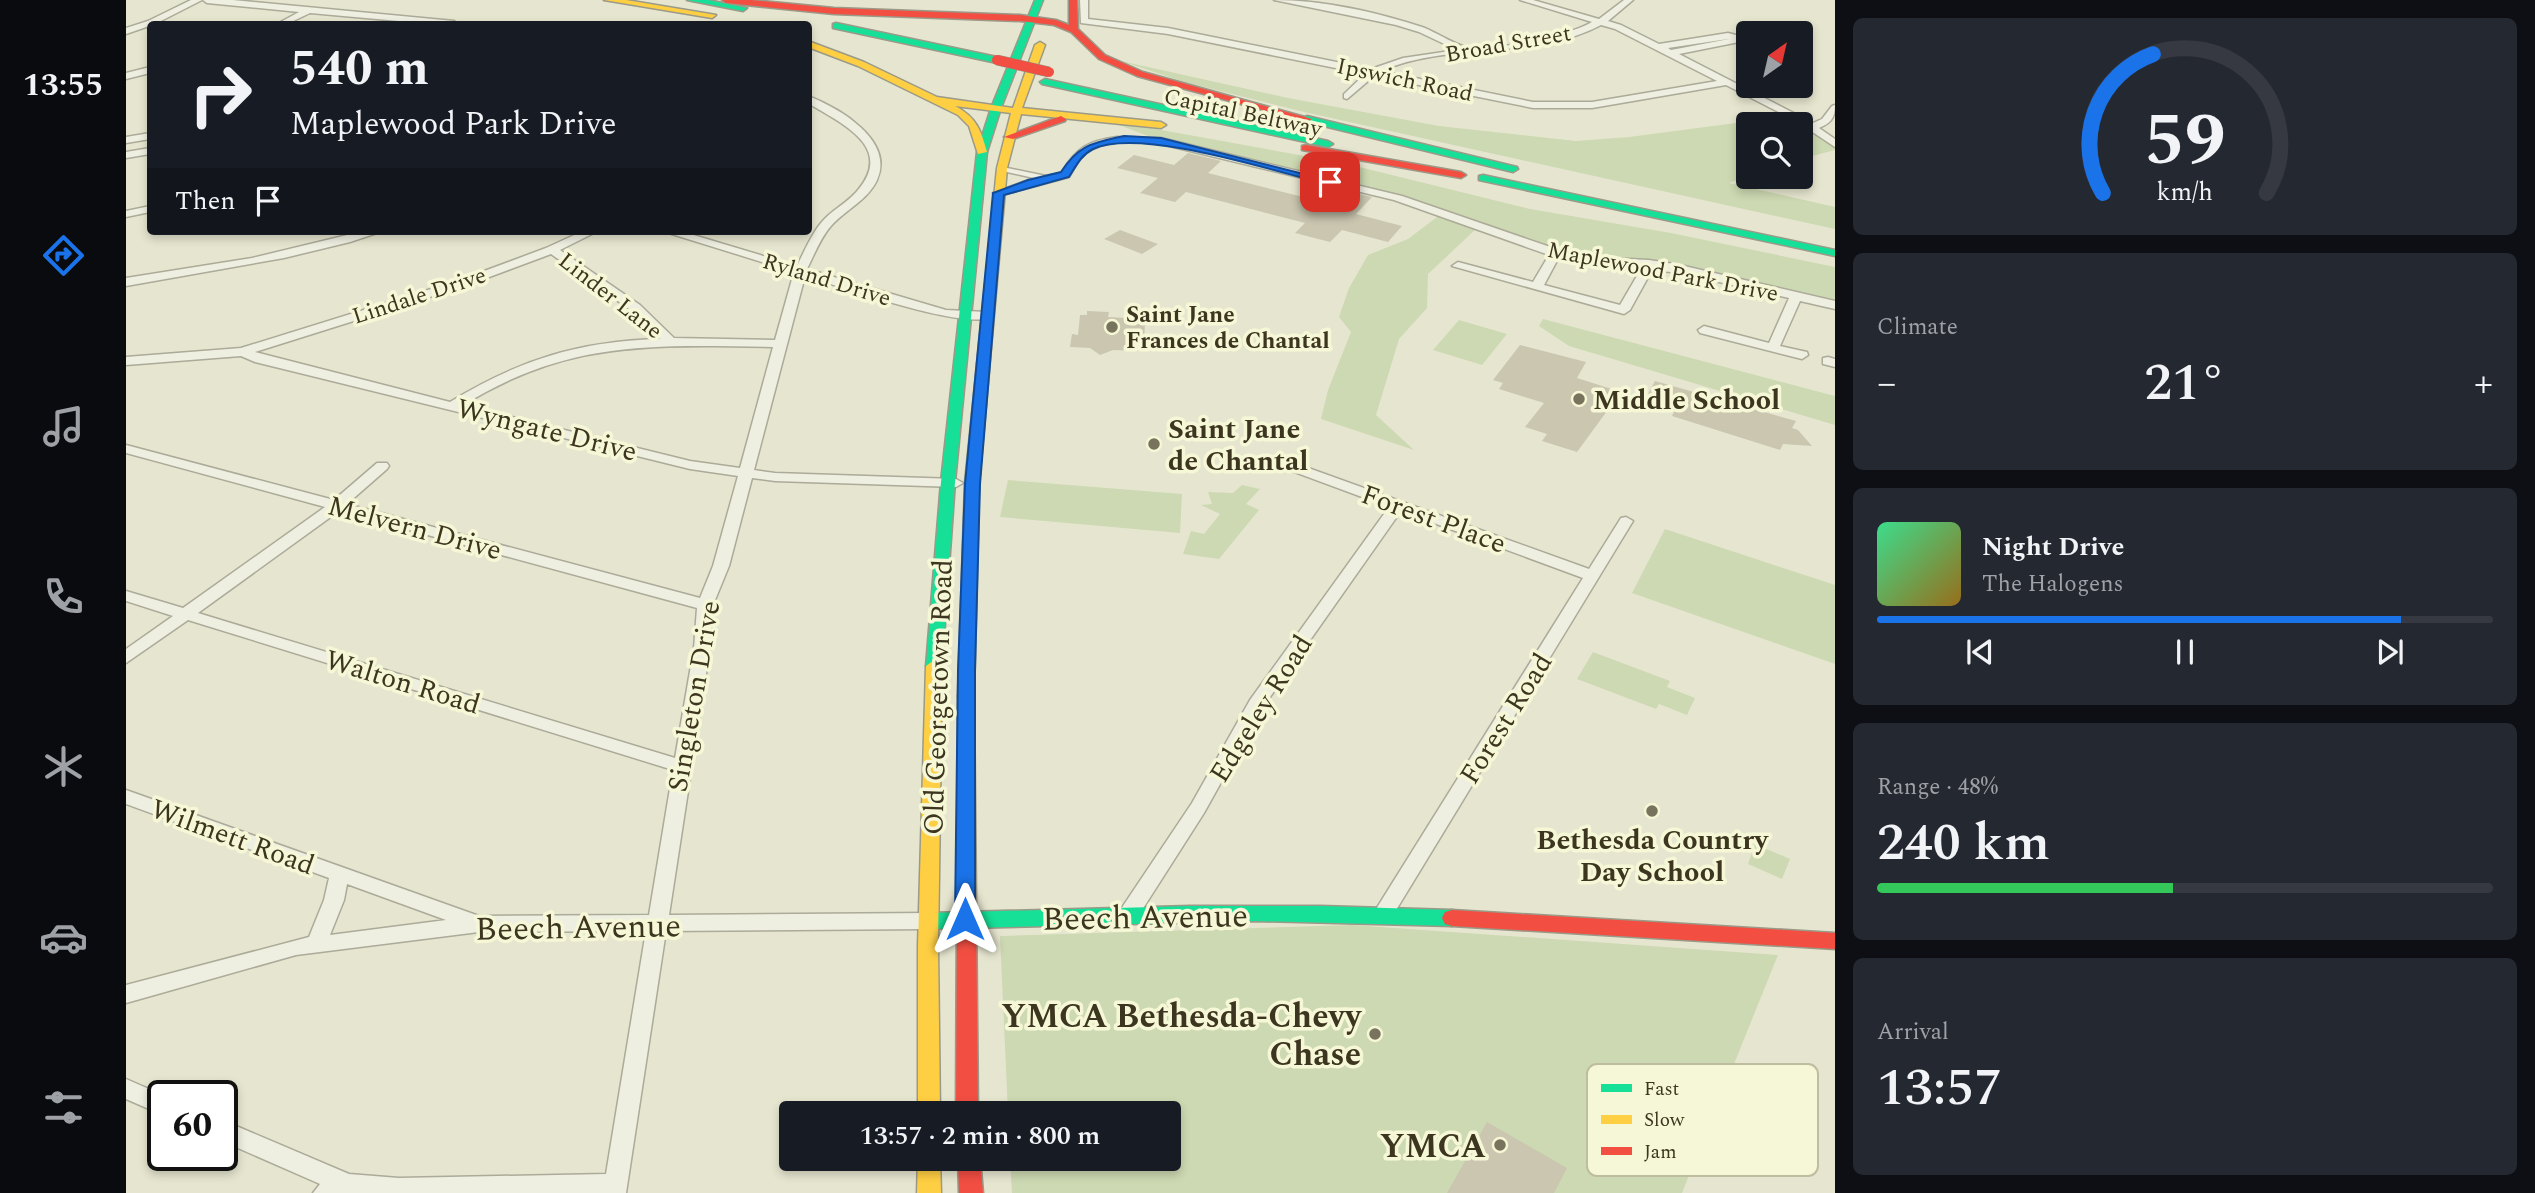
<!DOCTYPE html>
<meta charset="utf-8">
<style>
:root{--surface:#171b24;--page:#242831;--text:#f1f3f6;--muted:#9ea1a6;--line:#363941;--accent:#1a73e8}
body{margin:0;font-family:Spectral,serif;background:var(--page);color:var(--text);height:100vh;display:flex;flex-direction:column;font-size:26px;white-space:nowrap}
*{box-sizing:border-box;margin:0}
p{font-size:23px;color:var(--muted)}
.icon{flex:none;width:38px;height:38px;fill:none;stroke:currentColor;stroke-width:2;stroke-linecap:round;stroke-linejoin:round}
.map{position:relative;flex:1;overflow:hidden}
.sheet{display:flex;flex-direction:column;gap:18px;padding:18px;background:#0d0f14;width:700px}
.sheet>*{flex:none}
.guide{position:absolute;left:21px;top:21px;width:665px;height:214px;border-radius:7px;box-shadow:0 4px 10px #0003;background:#171b24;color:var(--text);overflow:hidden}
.needle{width:46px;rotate:34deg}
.fabs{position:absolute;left:1610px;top:21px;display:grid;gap:14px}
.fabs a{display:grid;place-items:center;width:77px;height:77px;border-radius:7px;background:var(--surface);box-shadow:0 4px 10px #0003;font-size:35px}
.speed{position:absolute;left:21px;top:1080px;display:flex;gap:14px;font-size:35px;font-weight:700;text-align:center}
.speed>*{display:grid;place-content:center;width:91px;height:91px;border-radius:50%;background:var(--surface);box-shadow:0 4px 10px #0003;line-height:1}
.speed .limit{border:4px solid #111;border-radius:10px;background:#fff;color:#111}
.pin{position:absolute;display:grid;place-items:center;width:60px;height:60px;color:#fff;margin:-30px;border-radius:14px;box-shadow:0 4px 10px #0006}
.me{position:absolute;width:77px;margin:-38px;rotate:0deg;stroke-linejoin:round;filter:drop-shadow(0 0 5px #0008)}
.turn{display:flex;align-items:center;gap:24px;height:147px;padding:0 28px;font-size:32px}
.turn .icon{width:91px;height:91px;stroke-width:2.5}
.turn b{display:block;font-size:49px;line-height:60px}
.then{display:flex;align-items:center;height:66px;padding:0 28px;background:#0003;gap:14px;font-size:26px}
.big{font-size:52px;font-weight:600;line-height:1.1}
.sheet .widget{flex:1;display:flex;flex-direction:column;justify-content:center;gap:10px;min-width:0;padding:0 24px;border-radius:10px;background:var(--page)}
.sheet .dial{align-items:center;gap:0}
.dial svg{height:182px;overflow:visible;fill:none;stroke:var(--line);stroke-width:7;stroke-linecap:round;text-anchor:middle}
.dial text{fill:var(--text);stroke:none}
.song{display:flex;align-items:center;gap:21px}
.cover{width:84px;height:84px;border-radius:10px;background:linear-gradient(135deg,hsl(150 70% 55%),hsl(40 70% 35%))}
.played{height:7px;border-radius:4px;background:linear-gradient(90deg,var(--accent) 85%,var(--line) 85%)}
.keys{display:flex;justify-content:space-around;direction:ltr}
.heat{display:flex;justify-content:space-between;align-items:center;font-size:38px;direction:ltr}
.charge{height:10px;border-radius:5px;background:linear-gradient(90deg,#34c759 48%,var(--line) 0)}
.trip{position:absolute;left:653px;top:1101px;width:402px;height:70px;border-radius:7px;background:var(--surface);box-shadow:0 4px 10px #0003;font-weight:600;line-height:70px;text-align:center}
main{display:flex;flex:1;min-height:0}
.dock{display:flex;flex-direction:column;width:126px;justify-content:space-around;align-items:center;background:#090b0e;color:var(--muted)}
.dock .icon{width:49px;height:49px}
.dock .current{color:var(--accent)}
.dock b{font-size:32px;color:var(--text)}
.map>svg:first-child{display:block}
.green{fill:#cdd9b2}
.building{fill:#cac6b0}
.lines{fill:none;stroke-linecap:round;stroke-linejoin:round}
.street-casing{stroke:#acaa98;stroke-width:3}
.fast-casing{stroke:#9b9a88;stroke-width:3}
.slow-casing{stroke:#9b9a88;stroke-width:3}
.jam-casing{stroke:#9b9a88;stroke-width:3}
.street{fill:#eeeee1;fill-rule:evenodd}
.fast{fill:#16e098;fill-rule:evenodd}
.slow{fill:#ffcf43;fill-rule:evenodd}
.jam{fill:#f24e42;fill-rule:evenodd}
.jam-bridge-casing{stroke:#91907f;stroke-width:11;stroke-linecap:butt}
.jam-bridge{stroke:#f24e42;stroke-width:10}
.route{fill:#1a73e8;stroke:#114b97;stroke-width:2}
.poi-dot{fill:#78735d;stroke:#f6f7d6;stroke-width:2.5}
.labels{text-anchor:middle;stroke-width:7;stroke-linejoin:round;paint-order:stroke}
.far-street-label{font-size:23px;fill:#3c351f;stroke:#f6f7d6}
.far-poi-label{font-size:23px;font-weight:bold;fill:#3c351f;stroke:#f6f7d6;text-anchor:start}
.poi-label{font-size:28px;font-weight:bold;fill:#3c351f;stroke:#f6f7d6;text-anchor:start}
.street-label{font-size:28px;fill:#3c351f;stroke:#f6f7d6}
.near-street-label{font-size:33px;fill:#3c351f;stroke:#f6f7d6}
.near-poi-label{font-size:33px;font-weight:bold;fill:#3c351f;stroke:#f6f7d6;text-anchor:end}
.key{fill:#f6f7d6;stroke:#bebd9f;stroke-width:2}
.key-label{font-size:19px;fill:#3c351f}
</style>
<main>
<nav class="dock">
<b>13:55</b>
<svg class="icon current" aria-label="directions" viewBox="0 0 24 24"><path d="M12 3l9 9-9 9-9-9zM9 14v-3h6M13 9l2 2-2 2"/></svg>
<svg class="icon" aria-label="music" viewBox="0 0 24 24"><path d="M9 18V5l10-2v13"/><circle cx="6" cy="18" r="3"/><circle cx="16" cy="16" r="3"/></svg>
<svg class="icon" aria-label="phone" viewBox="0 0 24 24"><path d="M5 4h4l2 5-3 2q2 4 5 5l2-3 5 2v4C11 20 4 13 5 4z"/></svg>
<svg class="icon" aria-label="climate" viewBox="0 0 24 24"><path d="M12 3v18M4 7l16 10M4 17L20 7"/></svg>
<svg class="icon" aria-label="car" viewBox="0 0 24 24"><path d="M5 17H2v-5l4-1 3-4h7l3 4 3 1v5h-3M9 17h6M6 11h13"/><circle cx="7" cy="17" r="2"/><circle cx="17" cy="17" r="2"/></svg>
<svg class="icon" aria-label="filters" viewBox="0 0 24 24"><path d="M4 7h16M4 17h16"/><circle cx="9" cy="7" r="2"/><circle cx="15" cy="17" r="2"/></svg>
</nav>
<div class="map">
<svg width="1709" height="1193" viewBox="0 0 1709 1193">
<rect width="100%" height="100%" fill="#e6e6d0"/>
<path class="green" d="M995 61 1162 98 1313 126 1450 141 1503 137 1610 123 1674 119 1709 144V150L1675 159V124H1622V176L1603 183 1709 207V229L1178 112 1058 82Z
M980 120 1217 163 1404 209 1545 233 1709 267V305L1554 269 1461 260 1352 227 1302 274 1301 308 1273 339 1250 415 1288 450 1195 419 1202 390 1225 332 1213 317 1223 288 1242 255 1282 239 1315 214 1272 198 1035 141Z
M1417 319 1709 396V425L1443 346 1413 326Z
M1333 320 1381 334 1356 365 1307 350Z
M882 480 1056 494 1054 533 874 517Z
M1116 485 1134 489 1120 504 1133 510 1093 559 1057 554 1065 531 1078 534 1094 514 1075 505 1086 504 1082 492 1107 493Z
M1539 529 1709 585V664L1506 593Z
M1467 652 1544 681 1541 687 1569 698 1561 715 1533 704 1530 709 1451 679Z
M1629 844 1664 859 1656 879 1622 864Z
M1226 925 1652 955 1556 1193H886L884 1159 1043 1158V1113H882L874 936Z"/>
<path class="building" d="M1062 153 1095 161 1082 173 1197 202 1210 189 1246 197 1230 214 1276 226 1262 242 1216 230 1204 242 1169 233 1179 223 1060 192 1049 202 1014 193 1032 178 991 168 1008 155 1048 165Z
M994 230 1032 244 1016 254 978 239Z
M961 311 983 312 982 317 1019 319 1018 351 987 350 974 355 964 348 944 347 946 334 952 335 954 315H961Z
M1394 345 1460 362 1451 378 1495 392 1451 452 1416 441 1421 434 1399 427 1418 403 1373 389 1377 383 1367 380Z
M1529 381 1670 421 1666 428 1672 430 1686 446 1657 444 1654 450 1546 416 1548 412 1524 406 1520 398Z
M1361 1122 1441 1168 1428 1193H1321Z"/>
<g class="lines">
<defs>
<path id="street" d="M65 0H76L29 24 0 34V28L22 21Z
M77 0H107L328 21 332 24H306L184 13 161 24H151L173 12 81 3Z
M954 0H962V19L1042 28 1245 69 1277 58 1331 50 1293 32 1270 25 1148 0C1196 0 1250 12 1296 27 1310 32 1334 48 1345 48 1377 49 1439 37 1466 22L1394 0H1407L1473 19 1498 0H1507L1482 21 1495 25 1533 44 1602 33 1618 37V41L1553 54 1687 123 1696 119 1706 106 1709 105C1709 118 1705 123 1693 128L1709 139V147L1670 121 1600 85 1466 108H1407L1248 76 1221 99 1218 98V94L1239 74 1042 34 955 23ZM1475 25 1489 29 1591 81 1466 102H1407L1255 71C1323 41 1408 61 1475 25ZM1603 39 1545 50 1542 48 1602 39Z
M24 67V73L0 79V73Z
M682 96C713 108 769 140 751 180 742 200 719 210 705 226 695 237 688 255 681 269L820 310 861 312 867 316C845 333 710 285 679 276L628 470 649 473 830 479 837 483 830 487 649 481 626 478 603 566 587 605 584 648 543 915 803 913 810 915 813 921 810 927 803 929 540 931 500 1193H187L194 1184 96 1141V1120L223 1174 273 1178 480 1174 520 931 353 932 170 955 0 1003V985L183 937 198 900 203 878 0 804V790L353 916 523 915 547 770 62 620 0 663V649L47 616 0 601V591L57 608 199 507 0 453V445L208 500 251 463H261L263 466 261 469 221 504 574 598 587 566 612 476 564 469 129 362 115 356 0 365V357L115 348 334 280 420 248 457 231H472L434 250 514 305 548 338 649 340 668 272 536 231H554L671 266C678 252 685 235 695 223 705 210 722 203 732 190 769 146 714 123 682 103ZM425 254 506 311 534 339C453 341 393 360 324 402L129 352 342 285ZM589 346 647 347 614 468 564 461 337 405C422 353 491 345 589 346ZM213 511 571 608 568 648 549 758 72 613ZM221 884 320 920 204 935 218 900Z
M24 133V139L0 143V137Z
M991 137 1035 138 1276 196 1433 250 1461 257 1523 260 1554 265 1709 301V309L1674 301 1654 346 1681 352 1682 355 1676 359 1574 333 1572 330 1578 326 1643 343 1663 298 1554 273 1526 270 1504 310 1498 314 1326 266 1332 262 1407 282 1423 255 1268 200 1035 144C1010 142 974 137 955 158 950 164 947 171 943 177L872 196 867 193 908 178 872 170V166L920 176 935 173C951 147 962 141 991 137ZM1433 257 1461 263 1515 269 1494 305 1418 285Z
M24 148V154L0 158V152Z
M24 206V212L0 217V211Z
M238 231H257L224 242 158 258 0 286V278L126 258Z
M1702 357 1709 359V367L1697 364V358Z
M1149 456 1463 569 1495 518 1500 517 1507 521 1264 920 1257 922 1250 920 1247 914 1457 578 1275 511 1137 707 1078 813 1009 921 1002 923 995 921 992 915 995 909 1066 803 1124 700 1263 507 1144 463 1142 460Z
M0 1079 39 1096H37V1115L0 1099Z"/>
<path id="fast" d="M561 0H582L621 8 617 11Z
M909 0H917L875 108 861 152 829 482 816 666 808 672 800 666 815 482 851 152 865 108Z
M710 23 871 57 876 60 871 63 707 28V24Z
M919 79 1202 141 1207 144 1202 147 916 84 914 82Z
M1181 116 1391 167 1392 169 1387 172 1177 121 1176 119Z
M1357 175 1709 250V256L1353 180V176Z
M1064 906H1195L1326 910 1333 912 1336 918 1333 924 1326 926 1130 921 803 929 796 927 793 921 796 915 803 913Z"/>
<path id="slow" d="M478 0H500L590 15 586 18Z
M682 41 738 62 811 97 887 108 909 45 914 42 919 45 896 108 1035 122 1040 125 1035 128 895 114 881 168 853 483 848 696 846 700H834L832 696 839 483 871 168 885 113 829 106C850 117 855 130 861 152L852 154 843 126 832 115 732 66 682 47Z
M808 660 816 666 812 946 814 1113H792V946L800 666Z
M792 1158H814L815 1193H791Z"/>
<path id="jam" d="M596 0H625L708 8 894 15 930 20 943 25V0H951L952 29 979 55 1017 72 1186 119 1181 122 1011 76 973 59 945 32 928 25 894 21 708 14 600 3Z
M935 116 940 119 939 121 887 139 878 137Z
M1180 145 1335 172 1340 175 1335 178 1176 150V146Z
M840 690 846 692 848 696 852 1113H830L832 696 834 692Z
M1326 910 1709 933V949L1326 926 1319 924 1316 918 1319 912Z
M832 1158H854L857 1193H833Z"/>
</defs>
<use href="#street" class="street-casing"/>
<use href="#fast" class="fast-casing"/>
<use href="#slow" class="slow-casing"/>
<use href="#jam" class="jam-casing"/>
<use href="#street" class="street"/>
<use href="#fast" class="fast"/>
<use href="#slow" class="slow"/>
<use href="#jam" class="jam"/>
<defs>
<path id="jam-bridge" d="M871 60 923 72"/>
</defs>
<use href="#jam-bridge" class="jam-bridge-casing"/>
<use href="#jam-bridge" class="jam-bridge"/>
</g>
<path class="route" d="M998 136 1035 138 1209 182 1204 185C1150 172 1015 127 967 149 955 155 950 166 943 177L878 195 854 484 849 670V919L846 925 839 927 832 925 829 919 832 670 839 484 867 193 902 180 935 172C953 144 967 143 998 136Z"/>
<g class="poi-dot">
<circle cx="986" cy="327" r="7"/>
<circle cx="1453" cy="399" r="7"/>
<circle cx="1028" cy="444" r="7"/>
<circle cx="1526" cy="811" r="7"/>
<circle cx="1249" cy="1034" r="7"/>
<circle cx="1374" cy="1145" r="7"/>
</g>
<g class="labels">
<g class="far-street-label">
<text transform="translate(1382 43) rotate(-10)" y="8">Broad Street</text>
<text transform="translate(1279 79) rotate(12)" y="8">Ipswich Road</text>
<text transform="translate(1117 112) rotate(12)" y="8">Capital Beltway</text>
<text transform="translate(1537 271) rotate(11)" y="8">Maplewood Park Drive</text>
<text transform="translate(701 279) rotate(17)" y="8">Ryland Drive</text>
<text transform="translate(293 295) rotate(-18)" y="8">Lindale Drive</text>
<text transform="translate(485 295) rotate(38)" y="8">Linder Lane</text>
</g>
<g class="far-poi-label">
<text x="1000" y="322">Saint Jane<tspan x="1000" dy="26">Frances de Chantal</tspan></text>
</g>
<g class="poi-label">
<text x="1467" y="409">Middle School</text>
<text x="1042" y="438">Saint Jane<tspan x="1042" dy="32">de Chantal</tspan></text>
<text x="1526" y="849" text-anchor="middle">Bethesda Country<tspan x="1526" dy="32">Day School</tspan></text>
</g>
<g class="street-label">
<text transform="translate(421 429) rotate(14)" y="10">Wyngate Drive</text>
<text transform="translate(1308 518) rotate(20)" y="10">Forest Place</text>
<text transform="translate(289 527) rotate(15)" y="10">Melvern Drive</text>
<text transform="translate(277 681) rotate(17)" y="10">Walton Road</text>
<text transform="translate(567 696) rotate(-80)" y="10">Singleton Drive</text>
<text transform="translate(811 697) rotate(-88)" y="10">Old Georgetown Road</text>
<text transform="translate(1134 708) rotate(-58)" y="10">Edgeley Road</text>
<text transform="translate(1379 718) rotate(-58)" y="10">Forest Road</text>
<text transform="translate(107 836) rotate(20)" y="10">Wilmett Road</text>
</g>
<g class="near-street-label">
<text transform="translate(1019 916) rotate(-1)" y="12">Beech Avenue</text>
<text transform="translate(452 926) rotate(-1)" y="12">Beech Avenue</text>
</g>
<g class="near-poi-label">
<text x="1235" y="1027">YMCA Bethesda-Chevy<tspan x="1235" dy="38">Chase</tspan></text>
<text x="1360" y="1157">YMCA</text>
</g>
</g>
<rect x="1461" y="1064" width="231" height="112" rx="10" class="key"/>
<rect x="1475" y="1084" width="31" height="8" fill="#16e098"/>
<rect x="1475" y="1115" width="31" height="9" fill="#ffcf43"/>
<rect x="1475" y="1147" width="31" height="8" fill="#f24e42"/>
<g class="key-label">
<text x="1518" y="1095">Fast</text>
<text x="1518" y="1126">Slow</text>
<text x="1518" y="1158">Jam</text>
</g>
</svg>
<div class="fabs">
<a><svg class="needle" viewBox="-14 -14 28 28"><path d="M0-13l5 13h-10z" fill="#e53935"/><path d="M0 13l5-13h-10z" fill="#9ea1a6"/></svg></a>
<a><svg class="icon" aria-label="search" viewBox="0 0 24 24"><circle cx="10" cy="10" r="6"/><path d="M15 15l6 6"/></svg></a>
</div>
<div class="speed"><div class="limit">60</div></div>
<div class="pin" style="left:1204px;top:182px;background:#d93025"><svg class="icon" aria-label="arrive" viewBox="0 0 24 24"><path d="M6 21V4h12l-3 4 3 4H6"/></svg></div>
<svg class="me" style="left:839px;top:919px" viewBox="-20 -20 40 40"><path d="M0-17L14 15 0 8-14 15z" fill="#1a73e8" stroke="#fff" stroke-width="4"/></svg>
<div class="trip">13:57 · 2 min · 800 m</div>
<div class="guide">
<div class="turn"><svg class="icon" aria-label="right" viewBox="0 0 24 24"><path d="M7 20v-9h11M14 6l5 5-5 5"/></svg><div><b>540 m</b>Maplewood Park Drive</div></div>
<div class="then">Then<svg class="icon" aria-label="arrive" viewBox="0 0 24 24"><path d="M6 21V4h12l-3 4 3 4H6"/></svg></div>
</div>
</div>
<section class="sheet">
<div class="widget dial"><svg viewBox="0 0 100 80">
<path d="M14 69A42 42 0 1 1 86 69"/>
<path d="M14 69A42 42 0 0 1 36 8" stroke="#1a73e8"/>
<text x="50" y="56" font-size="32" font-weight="700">59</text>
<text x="50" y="72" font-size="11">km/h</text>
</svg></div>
<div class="widget"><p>Climate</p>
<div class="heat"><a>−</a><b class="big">21°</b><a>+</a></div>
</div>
<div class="widget">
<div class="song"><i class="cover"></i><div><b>Night Drive</b><p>The Halogens</p></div></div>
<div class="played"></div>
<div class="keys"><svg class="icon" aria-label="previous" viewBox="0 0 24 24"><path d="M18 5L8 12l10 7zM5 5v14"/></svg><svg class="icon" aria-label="pause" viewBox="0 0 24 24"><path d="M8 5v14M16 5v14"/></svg><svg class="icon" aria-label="next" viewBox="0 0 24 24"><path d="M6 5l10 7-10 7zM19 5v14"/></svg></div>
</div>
<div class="widget"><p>Range · 48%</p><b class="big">240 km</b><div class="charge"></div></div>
<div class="widget"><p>Arrival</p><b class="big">13:57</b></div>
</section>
</main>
